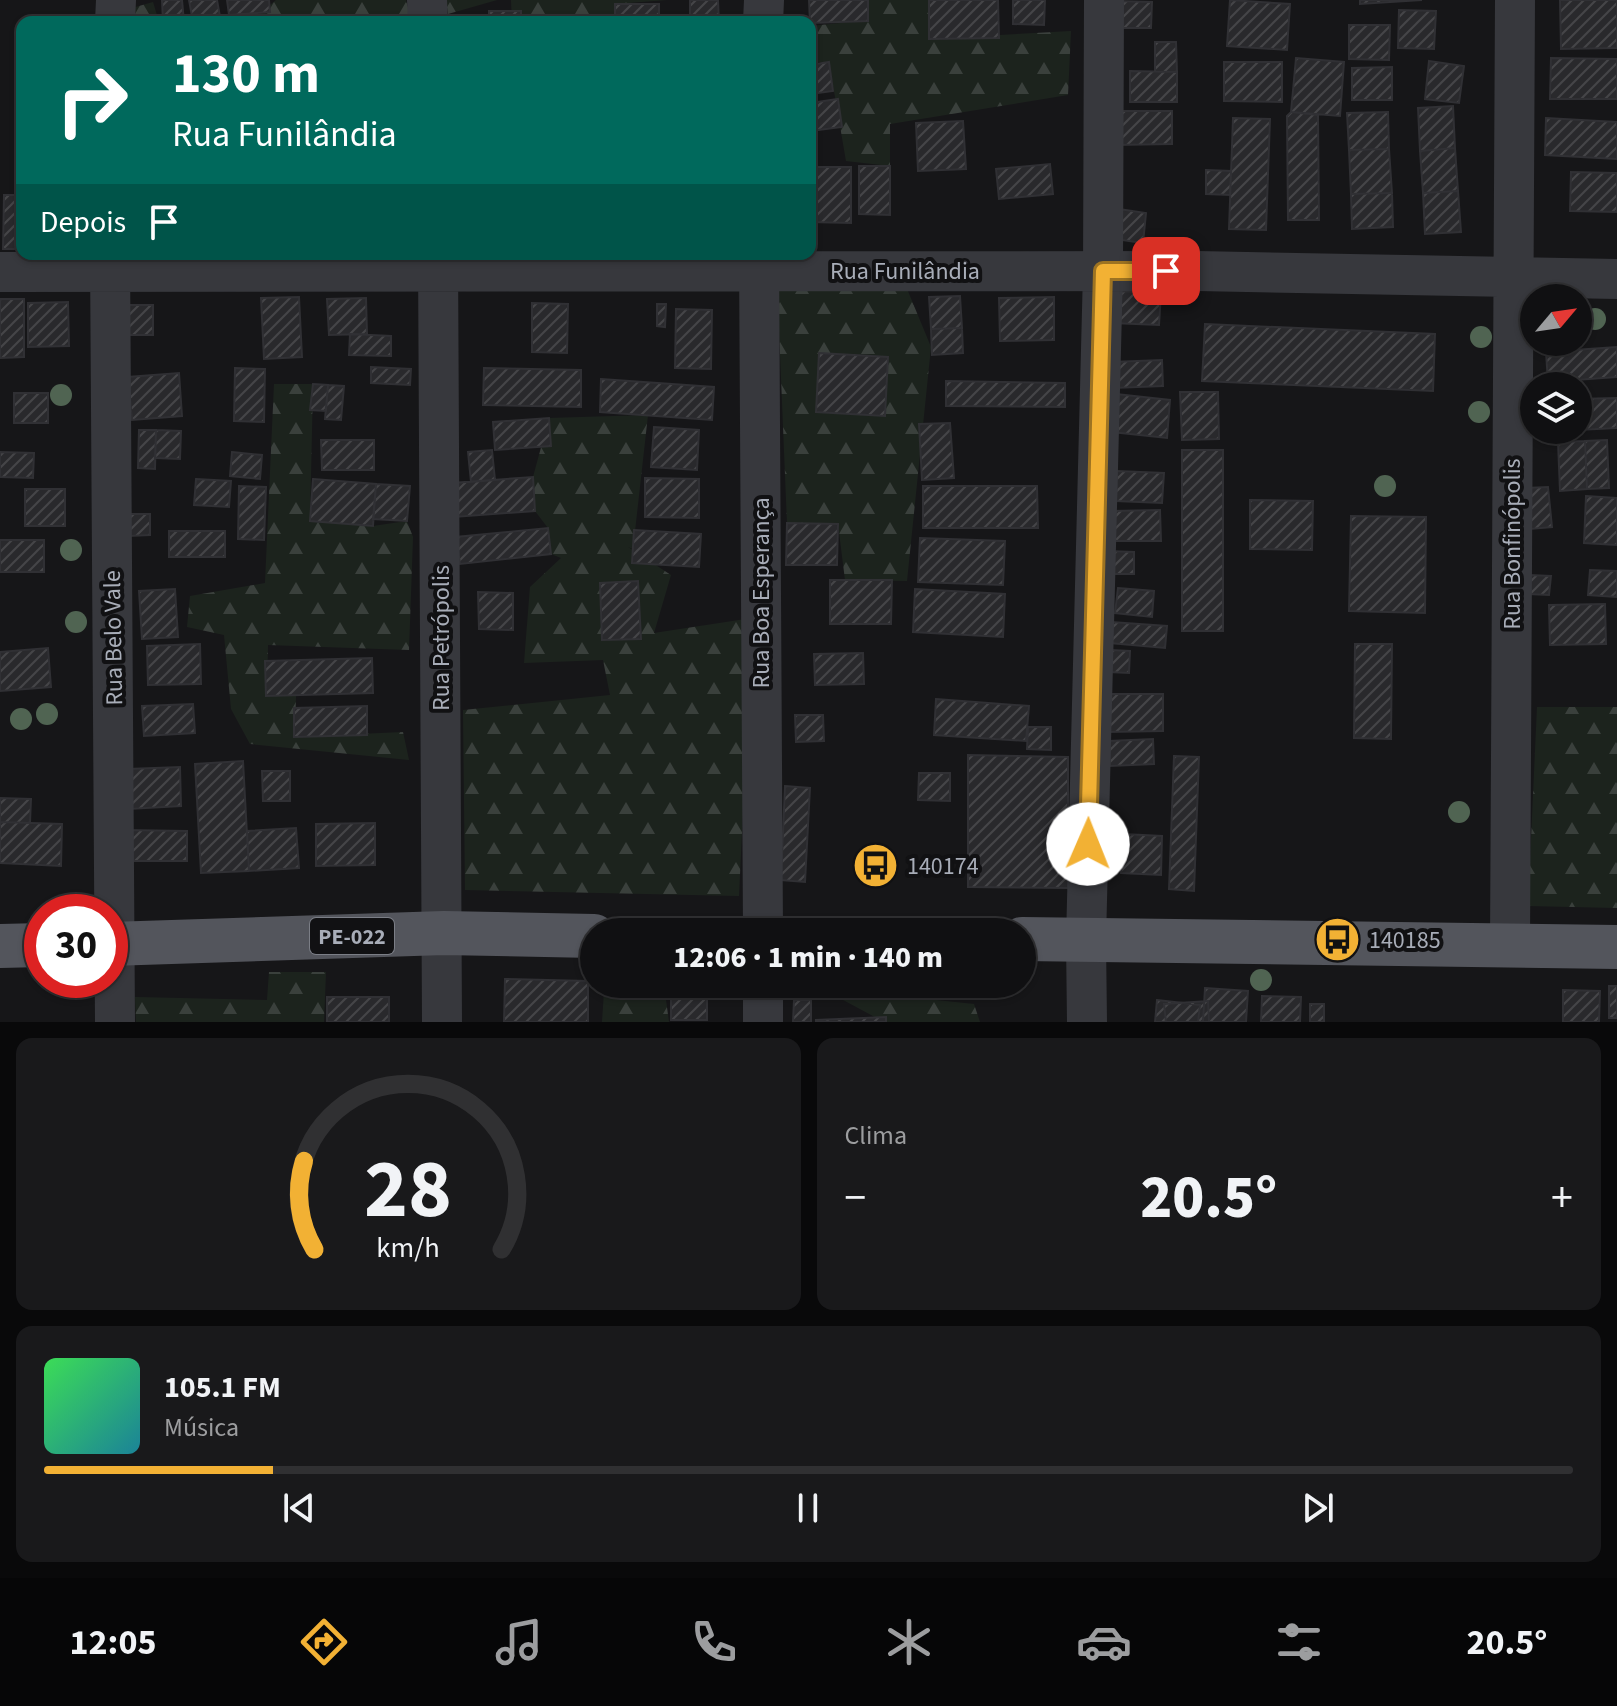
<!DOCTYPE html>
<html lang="pt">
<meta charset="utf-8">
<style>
:root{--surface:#101012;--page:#19191b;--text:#f1f3f6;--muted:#9c9d9f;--line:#303032;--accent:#f2b134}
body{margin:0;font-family:"Source Sans 3",sans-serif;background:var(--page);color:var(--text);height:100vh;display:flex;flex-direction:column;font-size:30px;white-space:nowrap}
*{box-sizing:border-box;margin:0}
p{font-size:26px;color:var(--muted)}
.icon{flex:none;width:44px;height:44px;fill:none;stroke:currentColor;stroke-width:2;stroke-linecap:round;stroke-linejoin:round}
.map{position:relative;height:1022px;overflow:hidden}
.side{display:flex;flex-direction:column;gap:16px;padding:16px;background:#09090a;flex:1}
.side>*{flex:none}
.top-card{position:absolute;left:16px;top:16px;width:800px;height:244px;border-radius:16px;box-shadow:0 2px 6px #0004,0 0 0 2px var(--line);background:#00695c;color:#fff;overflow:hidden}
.needle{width:52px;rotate:61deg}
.buttons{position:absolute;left:1520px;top:284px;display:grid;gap:16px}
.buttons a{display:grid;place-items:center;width:72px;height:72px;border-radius:50%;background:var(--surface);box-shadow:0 2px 6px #0004,0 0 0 2px var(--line);font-size:40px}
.speed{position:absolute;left:24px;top:894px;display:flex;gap:16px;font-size:40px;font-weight:700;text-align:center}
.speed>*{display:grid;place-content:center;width:104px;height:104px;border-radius:50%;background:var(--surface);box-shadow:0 2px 6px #0004,0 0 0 2px var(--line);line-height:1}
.speed .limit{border:12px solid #d22;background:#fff;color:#111}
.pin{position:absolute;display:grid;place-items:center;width:68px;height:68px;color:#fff;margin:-34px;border-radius:16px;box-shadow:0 4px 12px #0006}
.me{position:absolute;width:88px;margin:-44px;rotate:1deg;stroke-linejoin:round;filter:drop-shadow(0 0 6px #0008)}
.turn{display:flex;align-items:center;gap:28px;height:168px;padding:0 24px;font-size:36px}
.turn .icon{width:104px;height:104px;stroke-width:2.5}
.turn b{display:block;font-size:56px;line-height:68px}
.then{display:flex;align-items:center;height:76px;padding:0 24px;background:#0003;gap:16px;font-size:30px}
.big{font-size:60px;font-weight:800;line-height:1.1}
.side .card{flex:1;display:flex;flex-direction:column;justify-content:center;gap:12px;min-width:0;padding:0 28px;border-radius:16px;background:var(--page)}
.side .dial{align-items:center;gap:0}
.dial svg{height:208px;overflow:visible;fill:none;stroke:var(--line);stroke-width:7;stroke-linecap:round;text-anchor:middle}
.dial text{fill:var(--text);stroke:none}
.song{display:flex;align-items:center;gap:24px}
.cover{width:96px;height:96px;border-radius:12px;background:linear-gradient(135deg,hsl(130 70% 55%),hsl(190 70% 35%))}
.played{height:8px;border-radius:4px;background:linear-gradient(90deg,var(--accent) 15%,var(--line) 15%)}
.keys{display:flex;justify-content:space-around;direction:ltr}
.heat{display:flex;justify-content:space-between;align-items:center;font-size:44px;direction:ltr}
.side .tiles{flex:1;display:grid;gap:16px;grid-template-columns:1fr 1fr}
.card:last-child{grid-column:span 2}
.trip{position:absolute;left:580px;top:918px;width:456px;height:80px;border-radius:40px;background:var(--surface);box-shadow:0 2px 6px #0004,0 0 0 2px var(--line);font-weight:800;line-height:80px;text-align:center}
.menu{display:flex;height:128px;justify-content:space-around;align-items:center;background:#060607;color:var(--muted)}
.menu .icon{width:56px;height:56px}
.menu .current{color:var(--accent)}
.menu b{font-size:36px;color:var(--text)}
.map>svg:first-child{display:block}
.forest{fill:url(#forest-firs)}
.building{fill:url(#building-hatch);stroke:#303034;stroke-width:2}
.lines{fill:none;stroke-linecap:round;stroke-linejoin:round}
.minor{stroke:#37383d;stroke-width:40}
.major{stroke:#53555c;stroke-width:44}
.tree{fill:#506452}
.route-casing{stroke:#9d7322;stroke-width:20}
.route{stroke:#f2b134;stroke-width:14}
.labels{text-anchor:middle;stroke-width:8;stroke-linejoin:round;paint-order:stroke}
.shield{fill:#111113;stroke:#7b7e86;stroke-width:2}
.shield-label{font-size:22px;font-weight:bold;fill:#a8adb8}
.street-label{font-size:24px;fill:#a8adb8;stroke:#111113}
.poi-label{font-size:24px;fill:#a8adb8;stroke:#111113;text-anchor:start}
</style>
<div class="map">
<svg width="1617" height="1022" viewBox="0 0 1617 1022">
<defs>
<pattern id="forest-firs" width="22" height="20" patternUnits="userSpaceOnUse" patternTransform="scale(2)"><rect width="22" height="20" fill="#1c231d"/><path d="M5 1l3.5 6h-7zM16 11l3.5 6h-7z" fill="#3a403c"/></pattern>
<pattern id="building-hatch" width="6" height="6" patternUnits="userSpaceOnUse" patternTransform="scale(2)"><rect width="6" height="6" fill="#29292c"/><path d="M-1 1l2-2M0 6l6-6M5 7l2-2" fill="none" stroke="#454548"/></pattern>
</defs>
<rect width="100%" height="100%" fill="#161618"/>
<path class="forest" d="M276 0H406L412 22H249Z
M446 0H497L448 14Z
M511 0H667L615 4V22H512Z
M860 0H929V39L1071 31 1068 95 890 124V166L846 161 829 62H810V26L861 21Z
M153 2 159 22H132V8Z
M777 281 905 284 931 347 907 581 845 580 838 524 787 523Z
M274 384H313L310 521 373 526 407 521 413 537 409 650 268 645 267 696H296L295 737 403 732 409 760 250 744 231 709 224 635 187 627 190 596 265 583Z
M648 415 633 549 628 547 671 575 654 633 752 618 739 896 465 890 463 710 610 695 603 660 524 663 530 587 561 558 551 554 548 528 535 511 533 477 549 418Z
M1537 707H1617V908L1528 906Z
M269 972H326L324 1022H136L135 997 267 1000Z
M821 988 974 1004 980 1022H884Z
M604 992 666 1000 669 1022H602Z"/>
<path class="building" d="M162 0H182L184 22H163Z
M189 0H217L221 22H193Z
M227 0H269L270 12 229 15Z
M690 0H718L719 22H690Z
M809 0H868V21L810 23Z
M929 0H998L999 38 929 39Z
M1013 0H1045L1044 25 1013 24Z
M1230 0 1290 4 1287 50 1227 46Z
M1360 0H1422L1360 4Z
M1560 0H1617V48L1561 49Z
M1115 1 1152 2 1151 28H1115Z
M615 4H659V22H615Z
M1399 10 1436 11 1434 49 1398 48Z
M489 11H521V22H489Z
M71 18V22H37V20Z
M1349 25H1390L1389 60 1349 59Z
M1155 42H1176L1177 72H1155Z
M1296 58 1344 62 1340 116 1291 112Z
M1551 58 1617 59V99H1550Z
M1429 61 1464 66 1459 103 1425 99Z
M829 62 833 91 810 94V65Z
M1224 62H1282V102L1224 101Z
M1392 67V100H1352V68Z
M1130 71 1177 72V102H1130Z
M838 99 842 127 810 131V103Z
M1453 106 1455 148 1420 151 1418 108Z
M1116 111H1172V144L1116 145Z
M1291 112 1318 115 1319 220H1288L1287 116Z
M1388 112 1389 149 1349 150 1347 113Z
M1233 118 1270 119 1266 230 1229 229Z
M1546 118 1617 122V159L1545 155Z
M963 121 966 169 918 171 916 123Z
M1455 148 1458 191 1423 193 1420 151Z
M1389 149 1392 193 1351 194 1349 150Z
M1050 164 1053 194 999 199 996 169Z
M859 166H890V215L859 214Z
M810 167H851V223L810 222Z
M1206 170 1231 171 1230 195 1206 194Z
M1571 172 1617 173V212L1570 211Z
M1458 191 1461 232 1425 234 1423 193Z
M1392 193 1393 227 1352 229 1351 194Z
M4 195H22V249H3Z
M1119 209 1146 213 1143 243 1115 239Z
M1114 291 1161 293 1159 325 1112 323Z
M960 296 962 328 931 329 929 297Z
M299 297 302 357 264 359 261 298Z
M1054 297V340L1000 341 999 298Z
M366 298 367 334 329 335 327 299Z
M0 299H24V357L0 358Z
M68 302 69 346 28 347V303Z
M532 303 568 304 567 353 532 352Z
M657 304H666L665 327 657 326Z
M129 305H153V335H129Z
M676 309 712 310 711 369 675 368Z
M1205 324 1435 334 1433 391 1202 381Z
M962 328 963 353 932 355 931 329Z
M350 334 391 336V356L349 355Z
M1617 347V377L1548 382 1546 352Z
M819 353 888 357 885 416 816 412Z
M1162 360 1163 386 1113 388 1112 362Z
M371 367 411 369 410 385 371 383Z
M235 368 265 369 264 422 234 421Z
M484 368 581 370V407L483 405Z
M179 373 182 416 132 420 128 377Z
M601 379 714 387 712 420 600 412Z
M946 381 1065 383V407L946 406Z
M1579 381 1580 399 1578 386H1547V382Z
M313 384 328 385 326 411 310 410Z
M328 385 344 386 341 420 325 419Z
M1180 392H1218L1219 439 1182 440Z
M14 393H48V423H14Z
M1116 394 1170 400 1167 438 1112 432Z
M1617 398V428L1578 430V399Z
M549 418 551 446 495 450 493 422Z
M950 423 954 478 922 480 919 424Z
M654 427 699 430 697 470 651 467Z
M139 430H156L155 469 138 468Z
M156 430 181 431 180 459 155 458Z
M321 440H374V470H322Z
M1607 440 1609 488 1587 489 1585 441Z
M1585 441 1587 489 1560 491 1558 442Z
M492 450 495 480 471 482 468 452Z
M1182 450H1223V631H1182Z
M0 452 34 453 33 478 0 477Z
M232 452 262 455 260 479 230 476Z
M1117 471 1164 473 1162 503 1116 501Z
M533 477 535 511 454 517 452 483Z
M645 478 699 479V518L645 517Z
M196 479 231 481 229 507 194 505Z
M313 479 376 484 373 526 310 521Z
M376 484 410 486 407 521 373 519Z
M239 486 266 487 264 540 238 539Z
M923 486H1037L1038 528H923Z
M1548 487 1552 527 1530 529 1526 488Z
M25 489H65V526H25Z
M1586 496 1617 498V545L1584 543Z
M1250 500 1313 501 1312 550 1250 549Z
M1160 510 1161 541H1111V511Z
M129 514H150V535L129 536Z
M1351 516 1426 517 1425 613 1349 611Z
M787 523 838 524 837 565H786Z
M548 528 551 554 460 564 456 537Z
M634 530 701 534 699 567 632 563Z
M169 531H225V557H169Z
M920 538 1005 541 1003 585 918 582Z
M0 540H44V572H0Z
M1107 551 1134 552V574H1106Z
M1590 570 1617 571V597L1588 595Z
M1529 575 1551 576 1549 595 1528 594Z
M830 580H892L891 624H830Z
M638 581 641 639 602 640 600 583Z
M1118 588 1154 591 1152 617 1115 613Z
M175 589 178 637 142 639 139 591Z
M915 589 1005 594 1003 637 913 632Z
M478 592 513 593V630L479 629Z
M1605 604 1606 644 1550 645 1549 605Z
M1111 622 1167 626 1165 648 1110 643Z
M200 644 201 684 148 685 147 646Z
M1355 644H1392L1391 739 1354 738Z
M48 648 51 687 0 691V652Z
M1110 650 1130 651 1129 673 1109 672Z
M863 653 864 684 815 685 814 654Z
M372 658 373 693 266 696 265 661Z
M1107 694H1163V731L1107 732Z
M936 699 1029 706 1026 741 934 735Z
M193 704 195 733 144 736 142 706Z
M367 706V735L294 737V708Z
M795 715H823L824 741 796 742Z
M1028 727H1051V750L1027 749Z
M1153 739 1154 764 1110 766 1109 741Z
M968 755 1068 757V888L968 887Z
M1174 756 1199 757 1194 891 1169 889Z
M243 761 249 871 201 873 195 764Z
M180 767 181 806 129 809 128 769Z
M262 771H290V801H263Z
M919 773H950V801L918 800Z
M785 786 810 788 805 882 781 880Z
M0 798 31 799 30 823 0 822Z
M0 822 62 824 61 866 0 863Z
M375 823V865L316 866V824Z
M296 828 299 868 249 871 247 831Z
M124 830 187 831V861H124Z
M1123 834 1162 836 1161 875 1121 873Z
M505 979 588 981V1022H504Z
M671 986H707V1020H671Z
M1609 986H1617V1018H1609Z
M1205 988 1248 991 1246 1022H1203Z
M1563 990 1600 991 1599 1022H1563Z
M1262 996 1301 997 1300 1022H1261Z
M327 997H389V1022H327Z
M794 1000H811V1022H793Z
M1157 1000 1200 1005 1198 1022H1155Z
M1208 1001 1209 1022H1166L1164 1004Z
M1310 1004H1324V1022H1310Z
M886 1017V1022H816V1020Z"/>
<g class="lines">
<path class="minor" d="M427 0 428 22
M115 22 116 0
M763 22 764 0
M110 254 115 1022
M438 254 442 1022
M759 254 763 932
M0 272 1197 271 1617 279
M1510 944 1515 0
M763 1022V984
M1087 1022 1086 940 1103 271 1104 0"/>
<path class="major" d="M1022 939 1617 947
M110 944 444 933 594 936
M0 946 42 945"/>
</g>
<g class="tree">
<circle cx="1595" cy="319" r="11"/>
<circle cx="1481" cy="337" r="11"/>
<circle cx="61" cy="395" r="11"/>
<circle cx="1479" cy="412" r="11"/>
<circle cx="1385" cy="486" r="11"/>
<circle cx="71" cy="550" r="11"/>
<circle cx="76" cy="622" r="11"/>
<circle cx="47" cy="714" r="11"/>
<circle cx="21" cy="719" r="11"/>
<circle cx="1459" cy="812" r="11"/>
<circle cx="1261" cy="980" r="11"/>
</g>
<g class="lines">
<defs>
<path id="route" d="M1088 844 1103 271H1166"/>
</defs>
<use href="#route" class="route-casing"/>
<use href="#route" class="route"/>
</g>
<defs>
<symbol id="bus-disc" viewBox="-11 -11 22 22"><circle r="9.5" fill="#f2b134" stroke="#111113"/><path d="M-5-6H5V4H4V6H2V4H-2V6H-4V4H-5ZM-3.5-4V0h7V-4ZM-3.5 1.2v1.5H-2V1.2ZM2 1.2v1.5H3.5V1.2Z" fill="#111"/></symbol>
</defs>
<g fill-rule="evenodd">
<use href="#bus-disc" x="850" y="840" width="51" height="51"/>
<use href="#bus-disc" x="1312" y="914" width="51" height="51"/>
</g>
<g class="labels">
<rect class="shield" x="310" y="918" width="84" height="36" rx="6"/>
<g class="shield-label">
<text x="352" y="944">PE-022</text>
</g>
<g class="street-label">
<text x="905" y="279">Rua Funilândia</text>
<text transform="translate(1512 544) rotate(-90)" y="8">Rua Bonfinópolis</text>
<text transform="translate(761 593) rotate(-90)" y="8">Rua Boa Esperança</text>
<text transform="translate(113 638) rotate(-91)" y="8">Rua Belo Vale</text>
<text transform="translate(441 638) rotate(-90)" y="8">Rua Petrópolis</text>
</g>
<g class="poi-label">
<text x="907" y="874">140174</text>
<text x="1369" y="948">140185</text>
</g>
</g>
</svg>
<div class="buttons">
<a><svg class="needle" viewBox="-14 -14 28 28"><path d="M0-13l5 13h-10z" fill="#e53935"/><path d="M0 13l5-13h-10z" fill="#9c9d9f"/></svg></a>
<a><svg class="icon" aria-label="layers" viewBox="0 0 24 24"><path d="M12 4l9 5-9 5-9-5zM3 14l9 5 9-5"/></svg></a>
</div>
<div class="speed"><div class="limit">30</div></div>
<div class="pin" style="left:1166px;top:271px;background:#d93025"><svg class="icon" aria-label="arrive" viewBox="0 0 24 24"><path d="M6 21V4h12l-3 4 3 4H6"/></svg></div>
<svg class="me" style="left:1088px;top:844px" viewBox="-20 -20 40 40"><circle r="19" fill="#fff"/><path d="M0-13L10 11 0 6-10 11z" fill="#f2b134"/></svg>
<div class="trip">12:06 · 1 min · 140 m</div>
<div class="top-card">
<div class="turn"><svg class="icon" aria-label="right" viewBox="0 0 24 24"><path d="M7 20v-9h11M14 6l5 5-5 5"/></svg><div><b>130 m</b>Rua Funilândia</div></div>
<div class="then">Depois<svg class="icon" aria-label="arrive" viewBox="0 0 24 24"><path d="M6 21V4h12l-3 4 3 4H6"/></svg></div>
</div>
</div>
<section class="side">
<div class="tiles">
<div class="card dial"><svg viewBox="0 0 100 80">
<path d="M14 69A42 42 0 1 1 86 69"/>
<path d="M14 69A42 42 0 0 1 10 35" stroke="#f2b134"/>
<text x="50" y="56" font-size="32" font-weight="700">28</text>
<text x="50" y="72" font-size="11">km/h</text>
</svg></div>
<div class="card"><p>Clima</p>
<div class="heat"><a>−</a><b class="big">20.5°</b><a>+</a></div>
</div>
<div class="card">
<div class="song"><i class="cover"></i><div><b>105.1 FM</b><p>Música</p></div></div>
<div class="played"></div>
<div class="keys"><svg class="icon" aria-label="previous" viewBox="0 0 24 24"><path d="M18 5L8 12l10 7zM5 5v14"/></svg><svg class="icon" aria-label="pause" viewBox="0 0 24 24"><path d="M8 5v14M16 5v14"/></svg><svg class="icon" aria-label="next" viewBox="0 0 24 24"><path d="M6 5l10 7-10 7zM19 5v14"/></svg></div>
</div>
</div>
</section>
<nav class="menu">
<b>12:05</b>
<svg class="icon current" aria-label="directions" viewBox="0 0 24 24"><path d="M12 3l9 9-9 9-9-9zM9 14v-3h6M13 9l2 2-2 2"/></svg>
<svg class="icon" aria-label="music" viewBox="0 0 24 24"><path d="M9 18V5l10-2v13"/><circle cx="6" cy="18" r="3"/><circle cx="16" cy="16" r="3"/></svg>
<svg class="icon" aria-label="phone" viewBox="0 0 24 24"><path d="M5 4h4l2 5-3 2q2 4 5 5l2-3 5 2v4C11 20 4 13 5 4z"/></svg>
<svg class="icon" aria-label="climate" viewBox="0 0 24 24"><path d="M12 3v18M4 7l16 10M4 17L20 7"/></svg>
<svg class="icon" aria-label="car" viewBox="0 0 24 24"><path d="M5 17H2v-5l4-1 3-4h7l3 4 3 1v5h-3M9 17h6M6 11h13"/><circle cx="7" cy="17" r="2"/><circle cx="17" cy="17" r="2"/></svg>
<svg class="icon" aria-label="filters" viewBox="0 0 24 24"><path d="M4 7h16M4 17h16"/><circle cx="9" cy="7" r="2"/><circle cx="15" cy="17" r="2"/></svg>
<b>20.5°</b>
</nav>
